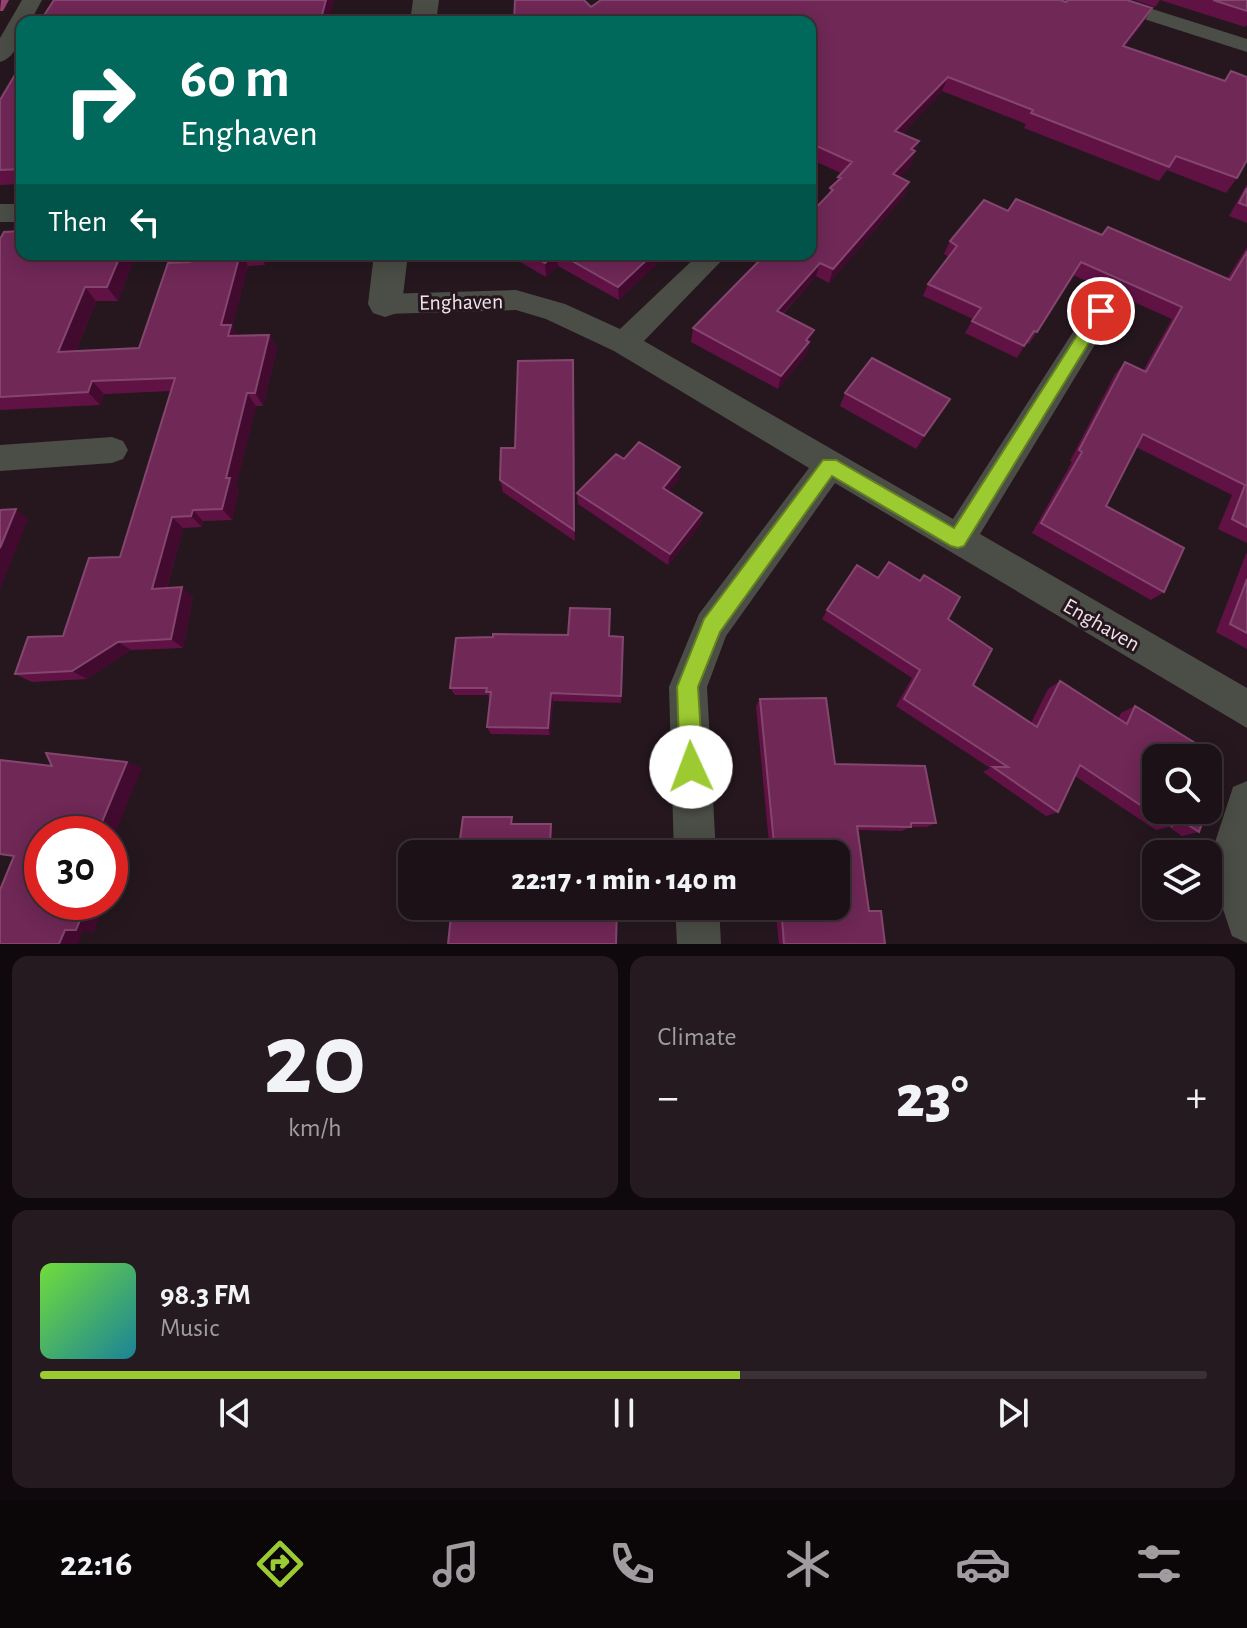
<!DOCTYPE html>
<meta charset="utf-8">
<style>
:root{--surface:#1c1117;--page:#251a20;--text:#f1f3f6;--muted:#a09da1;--line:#3a3136;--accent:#9cca31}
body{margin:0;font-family:"Alegreya Sans",sans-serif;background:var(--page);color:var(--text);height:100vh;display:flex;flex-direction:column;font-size:30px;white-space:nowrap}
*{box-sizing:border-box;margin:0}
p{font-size:26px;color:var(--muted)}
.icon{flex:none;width:44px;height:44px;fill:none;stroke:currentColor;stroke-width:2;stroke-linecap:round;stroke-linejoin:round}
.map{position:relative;height:944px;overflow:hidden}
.panel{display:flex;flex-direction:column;gap:12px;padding:12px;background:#0f090d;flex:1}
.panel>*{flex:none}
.hud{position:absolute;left:16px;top:16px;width:800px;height:244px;border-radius:16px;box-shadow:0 4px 20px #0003,0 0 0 2px var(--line);background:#00695c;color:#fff;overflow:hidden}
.fabs{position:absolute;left:1142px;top:744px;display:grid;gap:16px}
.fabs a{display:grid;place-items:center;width:80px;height:80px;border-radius:16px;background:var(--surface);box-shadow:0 4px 20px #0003,0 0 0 2px var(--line);font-size:40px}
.speed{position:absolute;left:24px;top:816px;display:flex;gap:16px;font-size:40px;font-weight:700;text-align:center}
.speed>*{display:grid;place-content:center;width:104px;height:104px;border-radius:50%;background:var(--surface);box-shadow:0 4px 20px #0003,0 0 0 2px var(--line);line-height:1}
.speed .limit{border:12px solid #d22;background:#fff;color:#111}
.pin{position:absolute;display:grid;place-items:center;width:68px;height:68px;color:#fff;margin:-34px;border:4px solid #fff;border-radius:50%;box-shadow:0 2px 8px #0007}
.me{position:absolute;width:88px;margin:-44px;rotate:358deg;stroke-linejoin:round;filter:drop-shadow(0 0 6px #0008)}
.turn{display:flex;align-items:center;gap:28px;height:168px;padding:0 32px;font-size:36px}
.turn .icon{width:104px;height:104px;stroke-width:2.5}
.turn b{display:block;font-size:56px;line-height:68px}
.then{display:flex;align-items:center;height:76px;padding:0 32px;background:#0003;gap:16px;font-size:30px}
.big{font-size:60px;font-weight:800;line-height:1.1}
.panel .tile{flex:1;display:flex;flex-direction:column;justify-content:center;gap:12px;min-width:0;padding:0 28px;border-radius:16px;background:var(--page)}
.panel .dial{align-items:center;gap:0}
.dial b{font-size:104px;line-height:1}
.song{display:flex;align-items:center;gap:24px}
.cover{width:96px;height:96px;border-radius:12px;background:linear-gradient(135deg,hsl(100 70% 55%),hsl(190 70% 35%))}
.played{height:8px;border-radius:4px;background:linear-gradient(90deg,var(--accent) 60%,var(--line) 60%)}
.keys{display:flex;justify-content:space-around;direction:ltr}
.heat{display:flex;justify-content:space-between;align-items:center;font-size:44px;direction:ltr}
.panel .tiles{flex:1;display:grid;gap:12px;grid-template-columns:1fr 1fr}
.tile:last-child{grid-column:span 2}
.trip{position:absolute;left:398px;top:840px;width:452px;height:80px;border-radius:16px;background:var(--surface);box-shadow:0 4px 20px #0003,0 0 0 2px var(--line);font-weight:800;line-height:80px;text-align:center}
.menu{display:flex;height:128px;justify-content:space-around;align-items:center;background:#0b0709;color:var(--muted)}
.menu .icon{width:56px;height:56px}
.menu .selected{color:var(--accent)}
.menu b{font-size:36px;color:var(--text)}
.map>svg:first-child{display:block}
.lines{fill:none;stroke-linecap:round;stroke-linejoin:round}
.stream{fill:#93406e;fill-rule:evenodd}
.minor{fill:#4b4e46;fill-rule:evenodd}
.tertiary{fill:#4b4e46;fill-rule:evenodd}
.wall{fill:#611245}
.shaded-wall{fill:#430a2f}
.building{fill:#702857;stroke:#84466e;stroke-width:2}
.route{fill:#9cca31;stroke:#658320;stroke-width:2}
.labels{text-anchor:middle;stroke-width:6;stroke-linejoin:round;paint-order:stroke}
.street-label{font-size:22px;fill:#eee3e8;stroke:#26171f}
</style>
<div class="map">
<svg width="1247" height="944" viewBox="0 0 1247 944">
<rect width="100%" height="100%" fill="#26171f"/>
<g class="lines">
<path class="stream" d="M1 0H9L3 11H0Z"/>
<path class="minor" d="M22 0H42L30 22H22C22 37 16 58 0 62V38Z
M1094 0H1124L1247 39V52L1097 4Z
M0 204H22V222H0Z
M699 254H728L644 341 953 519 1091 304 1101 301 1111 304 1115 311 1111 318 980 534 1247 688V728L835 483 726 636 707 687 716 854H674L669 687 699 614 809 468 614 351 546 319 516 310 385 314 375 311 371 304 375 297 385 294 516 290 565 304 620 329Z
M112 437 123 441 128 450 123 459 112 463 0 471V445Z
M1247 781V943L1232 936 1208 864 1233 787Z
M675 906H719L721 944H677Z"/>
<path class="tertiary" d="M413 0H439L436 22H410Z
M374 254H408L402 304 397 313 385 317 373 313 368 304Z"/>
</g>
<path class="wall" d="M1134 0H1247V25L1245 27 1160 0 1155 7Z
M591 7 1144 22 1125 47 1224 81 1231 71 1237 178 1226 193 1167 170 1159 181 1024 128 1026 124 942 91 902 134 919 141 910 166 899 177 909 182 904 196 829 283 816 276 783 314 814 330 806 355 778 389 691 342 693 328 765 261 829 194 830 188 836 183 838 177 841 173 810 159V22Z
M22 63V184L0 185V100Z
M1247 184V223L1229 216Z
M1008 211 1102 235 1227 279 1247 247V543L1218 529 1232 495 1136 447 1106 506 1164 592 1151 600 1032 533 1072 462 1070 461 1115 374 1125 362 1143 371 1172 319 1073 275 1029 344 1026 343 1017 358 965 333 973 319 923 296 928 284 949 257 944 254 950 241Z
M0 239 136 254 118 301H96L76 351 139 348 190 262 193 254H268L265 265 248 266 232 327 238 336 269 335 277 348 263 406H256L236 486 239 490 232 520 203 521 202 527 183 528 167 588 193 597 183 648 131 650 87 679 32 682 15 674 63 636 120 557 171 391 104 394 100 405 0 410Z
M514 254H667L619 300 558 266 546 277 515 259Z
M574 373 575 541 503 492 500 480 515 448Z
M845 393 942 412 916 449 840 406Z
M624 459 679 479 668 492 702 513 700 525 668 565 578 504 577 493Z
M1247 553V649L1216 632 1246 554Z
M827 610 948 619 973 685 1031 723 1048 689 1060 681 1118 719 1121 713 1135 706 1156 758 1207 810 1199 832 1182 836 1169 827 1156 830 1075 776 1058 812 1046 816 983 772 990 768 896 706 912 678 822 619Z
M610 618V636L623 637 621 703 553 701 550 735 491 734 487 727 490 699 488 695H455L450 688Z
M760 699 835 764 936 823 927 827H910L902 831 858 830 869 911 885 944H779L775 906H836V854H770L756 706Z"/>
<path class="shaded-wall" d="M326 0H334L328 22H320Z
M1152 8 1144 22 1115 61 1123 46Z
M948 77 942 91 891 146 895 131Z
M919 141 910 166 889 189 893 174 911 149Z
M909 182 904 196 829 283 833 269Z
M121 254H136L118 301 107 287Z
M240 254H242L248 266 232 327 239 338 236 349 221 325Z
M259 254H268L265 265Z
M555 254H557L558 266 546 277 545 263Z
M653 254H667L619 300 618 287Z
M820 263 816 276 773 324 777 311Z
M85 287 96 301 70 365 58 352Z
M814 330 806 355 778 389 781 376Z
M269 335 277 348 263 406 255 393Z
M573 360 574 373 575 541 574 530Z
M92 381 104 394 100 405 88 392Z
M247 393 256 406 236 486 239 490 232 520 222 509 226 478Z
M950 399 942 412 916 449 924 436Z
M680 467 679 479 662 500 663 488Z
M16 509 28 519 0 590V548Z
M193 510 203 521 202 527 191 516Z
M702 513 700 525 668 565 670 554Z
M172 517 183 528 164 598 152 589Z
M182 587 193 597 183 648 171 639Z
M118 642 131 650 87 679 72 671Z
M551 693 553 701 550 735 548 728Z
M127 762 142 768 110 846V834H97Z
M551 824 553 829 552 849 550 845Z
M87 902H105L94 932 83 931 78 944H60L65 930Z"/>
<path class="building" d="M54 0H326L320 22H47L50 16 43 17Z
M515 0H584L591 7 601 0H1060L1066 2 1068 0H1127L1152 8 1123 46 1225 81 1231 71 1247 77V160L1237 178 1176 156 1169 167 1031 113 1033 110 948 77 895 131 919 141 911 149 915 151 893 174 909 182 833 269 820 263 777 311 814 330 806 340 809 342 781 376 693 328 761 259 765 261 772 254H810V214L833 190 830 188 841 178 838 177 852 162 810 143V22H514Z
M1213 0H1247V11Z
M22 63V169L0 170V100Z
M1247 188V206L1239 203Z
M1016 199 1102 235 1108 227 1230 280 1247 252V527L1232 519 1245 485 1143 434 1106 506 1184 548 1164 592 1041 523 1082 452 1079 450 1125 362 1146 372 1182 307 1081 262 1037 332 1034 331 1024 346 972 321 981 308 928 284 957 246 950 241 984 200 1008 211Z
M22 231V254H121L107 287H85L58 352 139 348 168 263 190 262 193 254H240L221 325H231L228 336 269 335 255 393H247L226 478H230L222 509 193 510 191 516 172 517 152 589 182 587 171 639 118 642 72 671 15 674 28 637 63 636 89 558 120 557 175 378 92 381 88 392 0 397V239L4 232Z
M529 254H555L545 263Z
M560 254H653L618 287Z
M872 358 950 399 924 436 845 393Z
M573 360 574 530 500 480 501 448H515L518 361Z
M639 442 680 467 663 488 702 513 670 554 577 493 616 454 624 459Z
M16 509 0 548V510Z
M889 562 920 581 924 575 960 597 948 619 992 649 973 685 1037 727 1060 681 1127 724 1135 706 1210 752 1207 758H1156V810H1207L1199 832 1176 817 1172 826 1080 765 1058 812 993 767H1008L904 699 920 670 827 610 857 565 878 578Z
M1247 579V633L1230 624Z
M570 608 610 609 609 636 623 637 621 696 551 693 548 728 487 727 491 692H486L487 688H450L456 638 493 637V634L568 635Z
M826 698 835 764 925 766 936 823H911V827L857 826 869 911H881L885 944H784L781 906H836V854H775L760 699Z
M46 753 127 762 97 834H42V902H87L76 930H65L59 944H0V890L14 856 0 854V760L52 766Z
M1208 784 1216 789 1208 809Z
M463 817H512L511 824H551L550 845 624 847V854H458Z
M452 906H617L616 944H448Z"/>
<path class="route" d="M1101 305 1106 307V315L964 546 958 548 951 546 832 476 720 632 698 687 703 767 699 775 691 778 683 775 680 767 677 687 704 619 823 460H836L954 528 1095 307Z"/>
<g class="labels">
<g class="street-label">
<text transform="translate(461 301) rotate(-1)" y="8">Enghaven</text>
<text transform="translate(1102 624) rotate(30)" y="8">Enghaven</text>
</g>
</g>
</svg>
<div class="fabs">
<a><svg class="icon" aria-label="search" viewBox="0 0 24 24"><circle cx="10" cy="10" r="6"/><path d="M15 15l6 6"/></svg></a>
<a><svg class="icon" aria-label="layers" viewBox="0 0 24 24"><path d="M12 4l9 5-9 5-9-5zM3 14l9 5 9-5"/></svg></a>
</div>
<div class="speed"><div class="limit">30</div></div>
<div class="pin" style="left:1101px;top:311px;background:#d93025"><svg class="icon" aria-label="arrive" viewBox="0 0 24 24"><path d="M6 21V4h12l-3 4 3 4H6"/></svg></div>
<svg class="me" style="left:691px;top:767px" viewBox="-20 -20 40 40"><circle r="19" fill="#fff"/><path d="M0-13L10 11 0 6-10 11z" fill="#9cca31"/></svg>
<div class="trip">22:17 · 1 min · 140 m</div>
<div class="hud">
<div class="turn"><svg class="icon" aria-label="right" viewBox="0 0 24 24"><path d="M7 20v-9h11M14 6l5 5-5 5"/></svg><div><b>60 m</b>Enghaven</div></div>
<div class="then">Then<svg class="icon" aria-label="left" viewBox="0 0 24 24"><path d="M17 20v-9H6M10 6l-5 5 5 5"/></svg></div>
</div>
</div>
<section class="panel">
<div class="tiles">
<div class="tile dial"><b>20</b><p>km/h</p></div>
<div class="tile"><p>Climate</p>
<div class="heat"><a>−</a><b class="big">23°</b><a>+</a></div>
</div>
<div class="tile">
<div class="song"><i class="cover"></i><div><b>98.3 FM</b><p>Music</p></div></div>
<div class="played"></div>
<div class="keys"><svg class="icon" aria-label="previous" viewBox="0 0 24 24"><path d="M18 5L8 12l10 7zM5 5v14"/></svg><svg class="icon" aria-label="pause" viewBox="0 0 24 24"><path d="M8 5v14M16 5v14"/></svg><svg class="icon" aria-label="next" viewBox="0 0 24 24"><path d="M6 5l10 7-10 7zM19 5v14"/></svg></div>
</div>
</div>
</section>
<nav class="menu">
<b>22:16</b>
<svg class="icon selected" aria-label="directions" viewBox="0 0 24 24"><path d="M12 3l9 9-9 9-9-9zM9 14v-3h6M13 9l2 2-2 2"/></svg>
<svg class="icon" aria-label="music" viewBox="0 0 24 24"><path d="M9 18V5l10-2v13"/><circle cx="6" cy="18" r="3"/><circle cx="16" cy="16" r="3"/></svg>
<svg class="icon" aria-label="phone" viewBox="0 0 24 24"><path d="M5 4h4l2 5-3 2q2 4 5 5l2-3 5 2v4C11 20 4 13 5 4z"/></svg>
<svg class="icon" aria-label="climate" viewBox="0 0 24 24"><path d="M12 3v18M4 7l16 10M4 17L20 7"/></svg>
<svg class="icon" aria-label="car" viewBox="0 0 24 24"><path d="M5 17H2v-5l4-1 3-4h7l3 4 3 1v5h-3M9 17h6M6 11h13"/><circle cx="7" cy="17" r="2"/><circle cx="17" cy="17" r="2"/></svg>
<svg class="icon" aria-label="filters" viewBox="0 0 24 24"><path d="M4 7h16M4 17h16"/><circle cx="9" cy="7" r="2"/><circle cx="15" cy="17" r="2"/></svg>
</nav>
